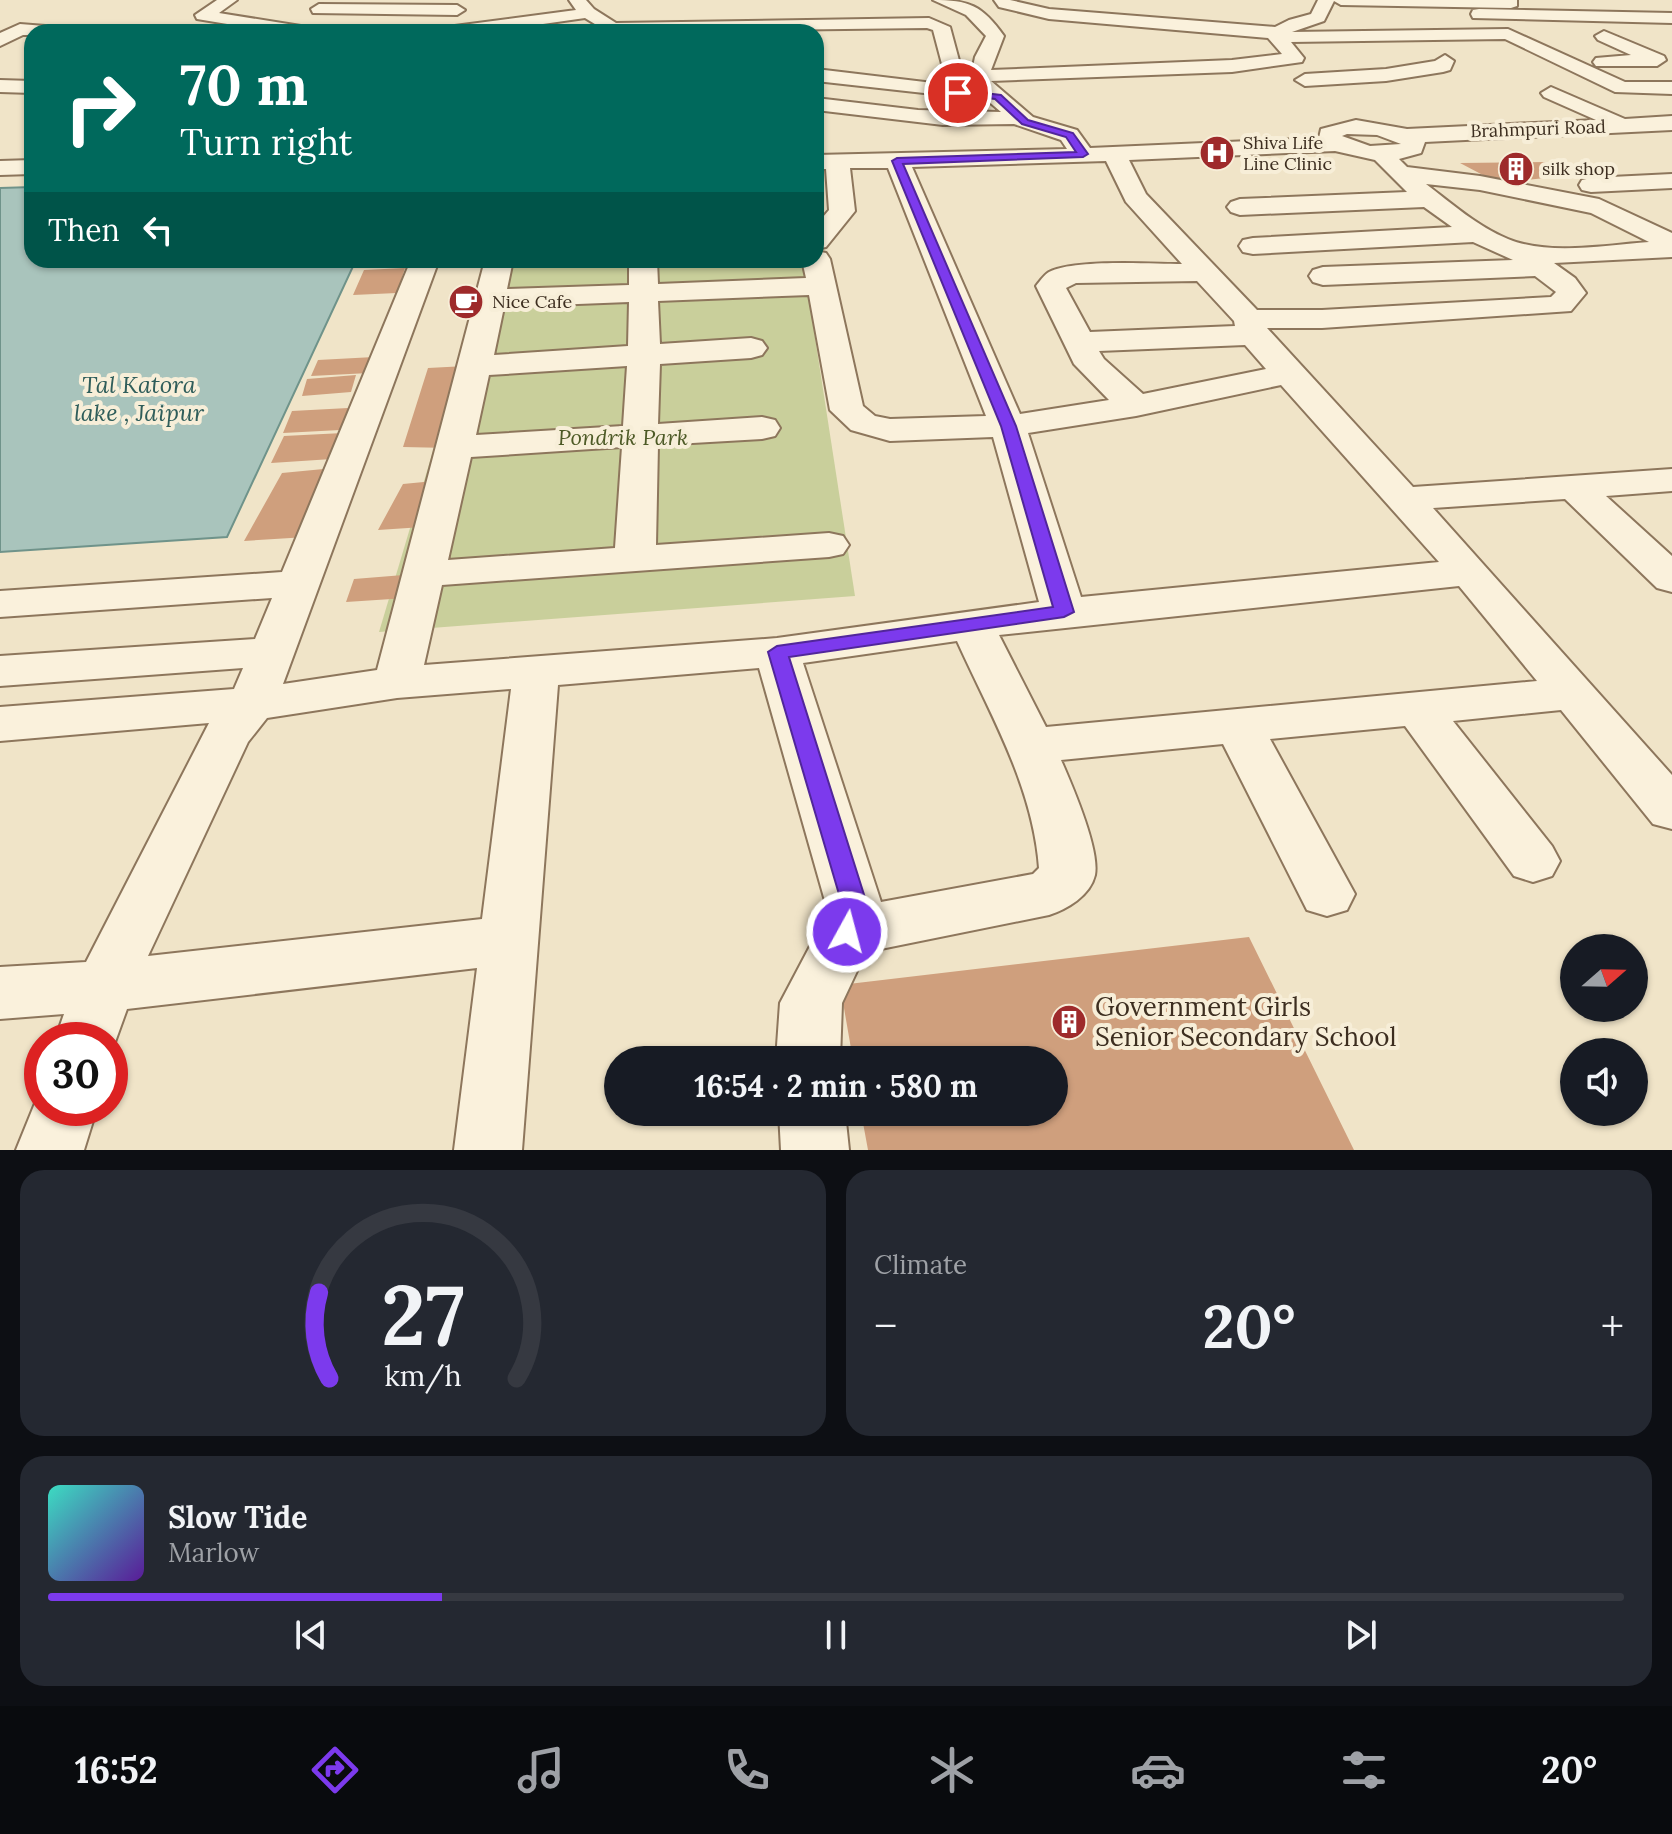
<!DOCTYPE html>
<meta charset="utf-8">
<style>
:root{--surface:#171b24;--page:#242831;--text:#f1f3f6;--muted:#9ea1a6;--line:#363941;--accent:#7c3aed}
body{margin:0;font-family:Lora,serif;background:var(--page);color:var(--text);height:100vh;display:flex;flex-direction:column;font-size:30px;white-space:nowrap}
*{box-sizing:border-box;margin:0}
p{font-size:26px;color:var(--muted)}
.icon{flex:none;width:44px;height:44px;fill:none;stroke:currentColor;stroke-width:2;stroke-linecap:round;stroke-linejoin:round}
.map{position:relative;height:1150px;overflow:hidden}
.details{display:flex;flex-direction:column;gap:20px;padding:20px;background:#0d0f14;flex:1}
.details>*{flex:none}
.hud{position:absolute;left:24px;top:24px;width:800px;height:244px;border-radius:24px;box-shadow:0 2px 6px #0004;background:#00695c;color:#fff;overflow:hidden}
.needle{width:52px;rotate:70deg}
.controls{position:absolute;left:1560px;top:934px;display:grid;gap:16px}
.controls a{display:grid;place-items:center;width:88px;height:88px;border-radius:50%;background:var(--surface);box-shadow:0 2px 6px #0004;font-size:40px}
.speed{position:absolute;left:24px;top:1022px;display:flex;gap:16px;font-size:40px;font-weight:700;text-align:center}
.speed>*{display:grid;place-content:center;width:104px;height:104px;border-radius:50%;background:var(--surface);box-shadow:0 2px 6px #0004;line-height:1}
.speed .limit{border:12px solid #d22;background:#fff;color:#111}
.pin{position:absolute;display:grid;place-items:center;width:68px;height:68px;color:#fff;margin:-34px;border:4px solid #fff;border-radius:50%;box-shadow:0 2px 8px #0007}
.me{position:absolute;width:88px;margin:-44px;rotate:7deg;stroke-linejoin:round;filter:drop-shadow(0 0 6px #0008)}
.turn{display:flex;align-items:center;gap:28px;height:168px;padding:0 24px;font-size:36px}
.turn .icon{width:104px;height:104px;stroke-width:2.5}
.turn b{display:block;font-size:56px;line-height:68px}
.then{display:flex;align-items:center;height:76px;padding:0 24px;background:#0003;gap:16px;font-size:30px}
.big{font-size:60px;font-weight:700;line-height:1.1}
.details .widget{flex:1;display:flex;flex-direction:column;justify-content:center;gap:12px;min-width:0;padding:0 28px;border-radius:24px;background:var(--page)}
.details .dial{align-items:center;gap:0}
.dial svg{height:208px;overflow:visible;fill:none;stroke:var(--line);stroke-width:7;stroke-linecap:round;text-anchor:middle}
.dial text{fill:var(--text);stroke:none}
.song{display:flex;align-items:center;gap:24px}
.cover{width:96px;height:96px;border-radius:12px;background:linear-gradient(135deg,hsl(170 70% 55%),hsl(270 70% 35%))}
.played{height:8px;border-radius:4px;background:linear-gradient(90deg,var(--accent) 25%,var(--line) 25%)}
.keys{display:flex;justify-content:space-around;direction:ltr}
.heat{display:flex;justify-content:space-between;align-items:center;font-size:44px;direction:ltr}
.details .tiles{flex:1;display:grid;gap:20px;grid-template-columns:1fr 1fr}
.widget:last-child{grid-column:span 2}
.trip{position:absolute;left:604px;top:1046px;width:464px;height:80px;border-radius:40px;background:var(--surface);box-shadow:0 2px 6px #0004;font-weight:700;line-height:80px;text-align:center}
.tab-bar{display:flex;height:128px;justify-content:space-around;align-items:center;background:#090b0e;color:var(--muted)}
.tab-bar .icon{width:56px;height:56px}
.tab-bar .current{color:var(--accent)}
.tab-bar b{font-size:36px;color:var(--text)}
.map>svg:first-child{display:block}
.green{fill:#c9cf9b}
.water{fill:#a9c4bc;stroke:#6f938a;stroke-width:2}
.building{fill:#cf9f7d}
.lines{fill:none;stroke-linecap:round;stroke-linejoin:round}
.minor-casing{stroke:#8d765c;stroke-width:4}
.minor{fill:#faf1dc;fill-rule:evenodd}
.route{fill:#7c3aed;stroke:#51269a;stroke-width:2}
.labels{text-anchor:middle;stroke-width:8;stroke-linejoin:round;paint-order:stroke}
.far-street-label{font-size:18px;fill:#3d2e20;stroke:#f7eed8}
.far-poi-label{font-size:18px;fill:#3d2e20;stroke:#f7eed8;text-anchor:start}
.park-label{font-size:22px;font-style:italic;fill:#4d5a26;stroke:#f7eed8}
.water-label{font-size:24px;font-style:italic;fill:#2f5d5a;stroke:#f7eed8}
.near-poi-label{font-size:26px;fill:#3d2e20;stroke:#f7eed8;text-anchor:start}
</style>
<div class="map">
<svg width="1672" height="1150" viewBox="0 0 1672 1150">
<rect width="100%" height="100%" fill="#f0e4c8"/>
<path class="green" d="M490 260H803L855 596 379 632Z"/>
<path class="water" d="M32 187V260H356L227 537 0 552V188Z"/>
<path class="building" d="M1548 162 1573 175 1498 183 1460 163Z
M441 260H485L483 266 437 268Z
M405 268 397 293 353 295 364 270Z
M480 293 477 309 453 310 456 295Z
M374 357 369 373 311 376 318 360Z
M466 366 449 448 403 447 428 368Z
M356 375 351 392 302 396 307 379Z
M348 408 340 430 283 433 292 411Z
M343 433 332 459 271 463 284 436Z
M334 468 307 537 244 541 282 473Z
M434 481 423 527 378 530 403 484Z
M416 574 407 598 346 602 354 579Z
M1249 937 1354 1150H868L861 1112H1054V1060H853L840 985Z"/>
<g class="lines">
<defs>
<path id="minor" d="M217 0H237L219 13 307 27 316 32H275L197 19 195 15Z
M569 0H586L594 9 616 23 929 18 950 27 964 79 961 83H947L933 30 927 28 608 32 585 18 486 32H438L447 27 576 10Z
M933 0C969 0 982 5 1004 36L991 70 1232 60 1282 54 1268 38 1049 19 999 7 994 0H1010L1049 9 1275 27 1289 20 1311 14 1318 0H1517V6L1511 8 1341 5 1334 1 1324 21 1292 32 1508 29 1625 82H1672V94L1615 92 1505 39 1291 42 1304 58 1302 62 1232 72 991 81 1033 117 1077 130 1090 148 1319 138 1321 129 1356 120 1407 129 1596 120 1544 97 1541 93 1551 87 1625 119 1672 116V130L1425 142 1421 153 1399 159 1407 167 1480 176 1599 199 1672 233V257L1554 263 1575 278 1586 293 1571 311 1322 328H1267L1413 487 1672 469V491L1606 496 1672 556V592L1657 588 1565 499 1433 508 1672 775V829L1653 824 1561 710 1453 721 1552 846 1560 861 1552 876 1533 882 1514 876 1405 726 1270 739 1355 894 1347 910 1327 916 1307 910 1223 744 1061 760C1072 785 1100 849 1095 875 1090 896 1067 909 1049 915L866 952 842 1003 840 1060H776L780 1003 818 931 825 901 759 668 558 685 522 1150H454L477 968 127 1009 110 1056V1040H55L64 1014 0 1019V967L86 962 209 723 0 741V707L234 689 243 668 0 686V656L255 639 272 598 0 617V591L282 572 411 260H439L283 684 377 670 485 260H513L507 289 629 285V260H657L658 284 806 278 802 260H816V251L826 253 830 259 863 406 875 416 890 419 986 416 888 168H850L855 211 826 247 816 249V225L829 210 826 169H816V155L1067 149 1061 140 1014 124 943 125 816 110V98L918 110 1001 112 987 100 816 81V69L975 88 970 81 975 57 986 36 966 15ZM1347 134 1377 135 1401 144 1370 146 1342 136ZM1335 151 1375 160 1407 192 1240 199 1231 202 1227 207 1231 212 1240 215 1424 207 1452 227 1253 238 1243 240 1239 246 1243 252 1253 254 1473 242 1513 260 1323 267 1313 270 1309 276 1313 282 1323 285 1535 276 1556 292 1551 297 1322 310H1257L1146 194 1129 160ZM1106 161 1126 202 1182 264C1152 264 1074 259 1049 272 1044 275 1040 281 1036 286L1074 364 1109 400 1020 414 912 167ZM1426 184 1480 190 1591 213 1649 242C1606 245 1549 256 1508 239 1478 227 1451 203 1426 184ZM1197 281 1234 321 1235 326 1090 332 1066 288 1076 283ZM809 295 830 410 851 430 890 441 993 437 1039 602 777 638 424 665 442 585 829 557 843 554 849 545 843 536 829 533 656 545 658 445 762 439 775 436 780 428 775 420 762 417 658 424 660 364 751 358 762 355 767 348 762 341 751 338 660 344 658 301ZM629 302 628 346 494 355 504 307ZM1245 345 1266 369 1143 394 1104 359 1099 351ZM627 366 623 426 476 435 489 375ZM1281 385 1439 562 1081 597 1028 433 1136 416ZM622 447 615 548 448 560 471 457ZM1459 586 1537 681 1046 727 999 635ZM957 641C990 714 1033 786 1039 868L1033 874 881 902 803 663ZM511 689 482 919 148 956 248 742 267 718 397 698Z
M319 4 457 5 465 10 457 15 313 13 311 9Z
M1479 9 1672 13V23L1473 18 1471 14 1473 10Z
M20 24 58 27 67 32H32V35H23L0 46V33Z
M1604 31 1664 56 1666 60 1657 66H1596L1593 62 1596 58 1631 55 1598 40 1595 36Z
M1445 55 1454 61 1450 70 1443 72 1386 81 1305 86 1295 80 1305 74 1386 69 1435 61Z
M0 80 32 81V93L0 92Z
M32 160V174L0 175V161Z
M1672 174V188L1591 192 1582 190 1579 185 1582 180 1591 178Z
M42 1086V1108H97L84 1150H16Z
M779 1112H845L849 1150H781Z"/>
</defs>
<use href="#minor" class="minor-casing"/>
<use href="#minor" class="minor"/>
</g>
<path class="route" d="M958 90 1001 95 1028 120 1073 133 1088 154 1083 157 903 164 1016 426 1074 612 1064 617 789 657 866 901 855 939 847 942 838 939 834 932 841 901 768 652 777 646 1053 607 1001 426 892 161 897 158 1076 152 1066 137 1022 124 995 99 955 94Z"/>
<defs>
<symbol id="hospital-disc" viewBox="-11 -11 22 22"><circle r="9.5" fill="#9e2a2b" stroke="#f7eed8"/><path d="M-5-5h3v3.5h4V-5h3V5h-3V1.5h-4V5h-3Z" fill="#fff"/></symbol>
<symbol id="building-disc" viewBox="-11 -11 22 22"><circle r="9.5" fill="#9e2a2b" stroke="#f7eed8"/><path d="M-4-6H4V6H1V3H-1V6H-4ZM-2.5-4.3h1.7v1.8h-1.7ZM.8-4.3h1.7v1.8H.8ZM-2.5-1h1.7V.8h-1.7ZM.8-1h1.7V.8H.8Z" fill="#fff"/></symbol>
<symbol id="cafe-disc" viewBox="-11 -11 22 22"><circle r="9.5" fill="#9e2a2b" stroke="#f7eed8"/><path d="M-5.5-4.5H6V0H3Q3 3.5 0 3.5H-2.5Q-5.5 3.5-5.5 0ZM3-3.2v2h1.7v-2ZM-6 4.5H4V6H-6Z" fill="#fff"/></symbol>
</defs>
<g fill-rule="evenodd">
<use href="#hospital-disc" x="1197" y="133" width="40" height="40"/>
<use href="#building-disc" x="1496" y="149" width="40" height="40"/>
<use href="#cafe-disc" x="446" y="282" width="40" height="40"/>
<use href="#building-disc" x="1049" y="1002" width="40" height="40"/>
</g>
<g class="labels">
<g class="far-street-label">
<text transform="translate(1538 129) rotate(-2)" y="6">Brahmpuri Road</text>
</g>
<g class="far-poi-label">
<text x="1243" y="149">Shiva Life<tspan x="1243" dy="21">Line Clinic</tspan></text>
<text x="1542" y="175">silk shop</text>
<text x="492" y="308">Nice Cafe</text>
</g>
<g class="park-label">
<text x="623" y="445">Pondrik Park</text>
</g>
<g class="water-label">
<text x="139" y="393">Tal Katora<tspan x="139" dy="28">lake , Jaipur</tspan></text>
</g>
<g class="near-poi-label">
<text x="1095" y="1016">Government Girls<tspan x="1095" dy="30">Senior Secondary School</tspan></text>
</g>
</g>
</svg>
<div class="controls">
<a><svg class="needle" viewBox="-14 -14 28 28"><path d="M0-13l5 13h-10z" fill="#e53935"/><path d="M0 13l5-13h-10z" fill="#9ea1a6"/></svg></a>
<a><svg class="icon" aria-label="sound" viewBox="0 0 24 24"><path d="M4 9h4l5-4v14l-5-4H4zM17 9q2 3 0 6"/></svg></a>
</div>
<div class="speed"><div class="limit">30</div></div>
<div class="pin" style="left:958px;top:93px;background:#d93025"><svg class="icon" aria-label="arrive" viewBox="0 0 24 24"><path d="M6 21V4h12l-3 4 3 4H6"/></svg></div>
<svg class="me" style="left:847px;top:932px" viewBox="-20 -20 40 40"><circle r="17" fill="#7c3aed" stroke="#fff" stroke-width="3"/><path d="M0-11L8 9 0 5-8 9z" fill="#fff"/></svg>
<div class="trip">16:54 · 2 min · 580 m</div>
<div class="hud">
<div class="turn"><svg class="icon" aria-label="right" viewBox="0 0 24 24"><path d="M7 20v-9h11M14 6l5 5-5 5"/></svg><div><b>70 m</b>Turn right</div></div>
<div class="then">Then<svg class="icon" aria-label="left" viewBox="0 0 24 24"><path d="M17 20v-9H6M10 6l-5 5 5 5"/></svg></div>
</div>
</div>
<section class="details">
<div class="tiles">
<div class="widget dial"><svg viewBox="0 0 100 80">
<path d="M14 69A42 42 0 1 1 86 69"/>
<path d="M14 69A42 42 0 0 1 10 36" stroke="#7c3aed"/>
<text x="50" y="56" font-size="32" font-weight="700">27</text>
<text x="50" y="72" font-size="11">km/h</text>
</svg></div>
<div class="widget"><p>Climate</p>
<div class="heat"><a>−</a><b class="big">20°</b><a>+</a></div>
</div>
<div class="widget">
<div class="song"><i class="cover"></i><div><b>Slow Tide</b><p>Marlow</p></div></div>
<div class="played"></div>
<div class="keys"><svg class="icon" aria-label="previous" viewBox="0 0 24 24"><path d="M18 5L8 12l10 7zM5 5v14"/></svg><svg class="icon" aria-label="pause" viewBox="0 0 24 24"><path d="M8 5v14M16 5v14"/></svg><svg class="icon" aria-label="next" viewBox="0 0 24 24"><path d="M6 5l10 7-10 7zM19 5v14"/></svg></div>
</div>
</div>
</section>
<nav class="tab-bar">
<b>16:52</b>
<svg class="icon current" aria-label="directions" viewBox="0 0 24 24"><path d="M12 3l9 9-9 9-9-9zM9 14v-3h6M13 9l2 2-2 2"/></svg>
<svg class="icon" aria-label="music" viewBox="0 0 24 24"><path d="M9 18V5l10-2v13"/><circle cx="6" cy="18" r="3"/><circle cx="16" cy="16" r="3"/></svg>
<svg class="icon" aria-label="phone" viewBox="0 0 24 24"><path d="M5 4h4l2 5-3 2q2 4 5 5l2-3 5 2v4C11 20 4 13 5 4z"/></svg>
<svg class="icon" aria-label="climate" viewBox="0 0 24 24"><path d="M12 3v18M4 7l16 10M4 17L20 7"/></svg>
<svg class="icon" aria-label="car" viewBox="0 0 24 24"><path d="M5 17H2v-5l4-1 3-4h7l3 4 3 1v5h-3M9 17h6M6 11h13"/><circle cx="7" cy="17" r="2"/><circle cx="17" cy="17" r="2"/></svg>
<svg class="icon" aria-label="filters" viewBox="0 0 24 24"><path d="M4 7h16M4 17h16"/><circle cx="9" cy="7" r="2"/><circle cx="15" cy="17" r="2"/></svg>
<b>20°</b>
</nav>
